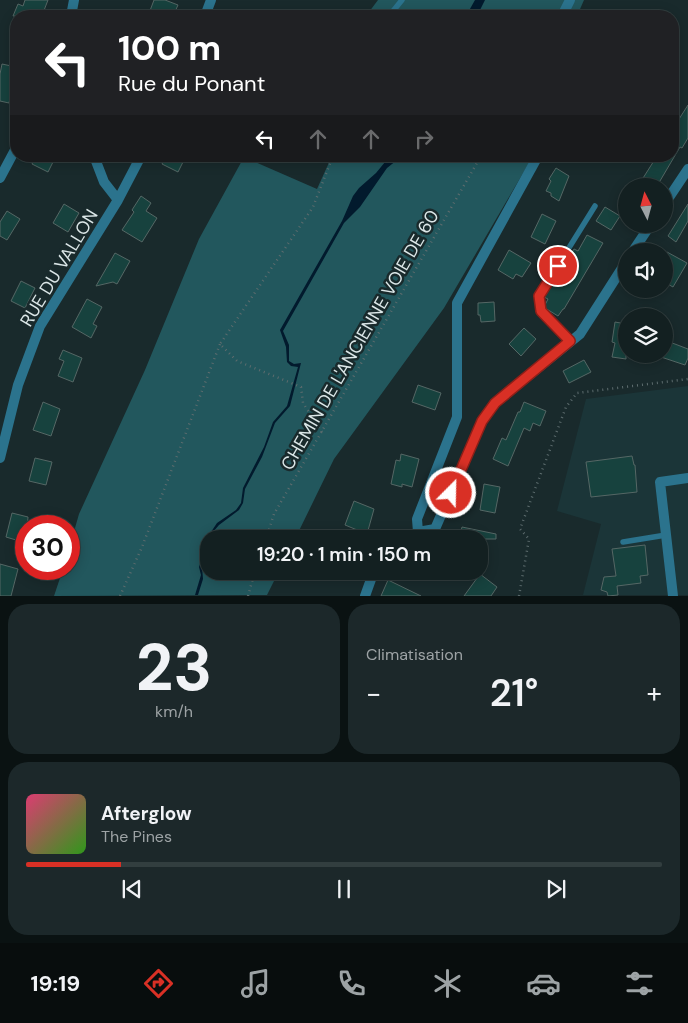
<!DOCTYPE html>
<html lang="fr">
<meta charset="utf-8">
<style>
:root{--surface:#132021;--page:#1c282a;--text:#f1f3f6;--muted:#9da3a5;--line:#323e3f;--accent:#d93025}
body{margin:0;font-family:"DM Sans",sans-serif;background:var(--page);color:var(--text);height:100vh;display:flex;flex-direction:column;font-size:19px;white-space:nowrap}
*{box-sizing:border-box;margin:0}
p{font-size:16px;color:var(--muted)}
.icon{flex:none;width:28px;height:28px;fill:none;stroke:currentColor;stroke-width:2;stroke-linecap:round;stroke-linejoin:round}
.map{position:relative;height:596px;overflow:hidden}
.sheet{display:flex;flex-direction:column;gap:8px;padding:8px;background:#0a1212;flex:1}
.sheet>*{flex:none}
.top-card{position:absolute;left:10px;top:10px;width:669px;height:152px;border-radius:20px;box-shadow:0 2px 12px #0003,0 0 0 1px var(--line);background:#202124;color:#fff;overflow:hidden}
.needle{width:32px;rotate:354deg}
.tools{position:absolute;left:618px;top:178px;display:grid;gap:10px}
.tools a{display:grid;place-items:center;width:55px;height:55px;border-radius:50%;background:var(--surface);box-shadow:0 2px 12px #0003,0 0 0 1px var(--line);font-size:25px}
.speed{position:absolute;left:15px;top:515px;display:flex;gap:10px;font-size:25px;font-weight:700;text-align:center}
.speed>*{display:grid;place-content:center;width:65px;height:65px;border-radius:50%;background:var(--surface);box-shadow:0 2px 12px #0003,0 0 0 1px var(--line);line-height:1}
.speed .limit{border:8px solid #d22;background:#fff;color:#111}
.pin{position:absolute;display:grid;place-items:center;width:42px;height:42px;color:#fff;margin:-21px;border:2px solid #fff;border-radius:50%;box-shadow:0 1px 5px #0007}
.me{position:absolute;width:55px;margin:-28px;rotate:23deg;stroke-linejoin:round;filter:drop-shadow(0 0 4px #0008)}
.turn{display:flex;align-items:center;gap:18px;height:105px;padding:0 25px;font-size:22px}
.turn .icon{width:65px;height:65px;stroke-width:2.5}
.turn b{display:block;font-size:35px;line-height:42px}
.lanes{display:flex;align-items:center;height:48px;padding:0 25px;background:#0003;justify-content:center;gap:25px;direction:ltr}
.lanes .off{opacity:.35}
.big{font-size:38px;font-weight:600;line-height:1.1}
.sheet .tile{flex:1;display:flex;flex-direction:column;justify-content:center;gap:8px;min-width:0;padding:0 18px;border-radius:20px;background:var(--page)}
.sheet .dial{align-items:center;gap:0}
.dial b{font-size:65px;line-height:1}
.song{display:flex;align-items:center;gap:15px}
.cover{width:60px;height:60px;border-radius:8px;background:linear-gradient(135deg,hsl(340 70% 55%),hsl(110 70% 35%))}
.played{height:5px;border-radius:2px;background:linear-gradient(90deg,var(--accent) 15%,var(--line) 15%)}
.keys{display:flex;justify-content:space-around;direction:ltr}
.heat{display:flex;justify-content:space-between;align-items:center;font-size:28px;direction:ltr}
.sheet .tiles{flex:1;display:grid;gap:8px;grid-template-columns:1fr 1fr}
.tile:last-child{grid-column:span 2}
.trip{position:absolute;left:200px;top:530px;width:288px;height:50px;border-radius:20px;background:var(--surface);box-shadow:0 2px 12px #0003,0 0 0 1px var(--line);font-weight:600;line-height:50px;text-align:center}
.tab-bar{display:flex;height:80px;justify-content:space-around;align-items:center;background:#080d0d;color:var(--muted)}
.tab-bar .icon{width:35px;height:35px}
.tab-bar .current{color:var(--accent)}
.tab-bar b{font-size:22px;color:var(--text)}
.map>svg:first-child{display:block}
.built{fill:#1b3538}
.green{fill:#22575d}
.water{fill:#021a2d}
.building{fill:#17423e;stroke:#556765}
.lines{fill:none;stroke-linecap:round;stroke-linejoin:round}
.path{stroke:#5d6c6e;stroke-width:2.5;stroke-dasharray:1 4;stroke-linecap:butt}
.lane{stroke:#2b738d;stroke-width:5.5}
.street{stroke:#2b738d;stroke-width:10}
.route-casing{stroke:#8d1f18;stroke-width:12}
.route{stroke:#d93025;stroke-width:9}
.labels{text-anchor:middle;stroke-width:5;stroke-linejoin:round;paint-order:stroke}
.street-label{font-size:18px;fill:#dce7e8;stroke:#192a2c}
</style>
<div class="map">
<svg width="688" height="596" viewBox="0 0 688 596">
<rect width="100%" height="100%" fill="#192a2c"/>
<path class="built" d="M688 386V595H583L601 524 557 511 586 399Z"/>
<path class="green" d="M378 0H584L577 16H366Z
M332 156H533L444 308 334 459 295 539H209V571H279L267 595 54 596 63 569H69V549L79 514 145 370 199 239 244 157 317 189Z"/>
<path class="water" d="M475 0H485L477 16H466Z
M390 156H402L387 168 360 207 344 223 283 331 289 345V361L294 364 301 363 290 406 275 423 262 457 245 489 243 503 239 510 219 525 213 532 211 539H209V547L202 567 203 579 198 595H195L201 575 199 567 211 532 217 523 236 510 241 503 243 488 264 447 273 422 287 406 298 367 291 366 287 362 286 347 280 330 342 221 353 196 359 188 376 173Z"/>
<path class="building" d="M25 0H48L43 13 48 16H13L18 4 23 6Z
M154 0H165L178 5 173 16H148Z
M2 64 16 67 9 103 0 101V74Z
M688 105V138L682 148 680 147 657 186H638L657 156H672V130Z
M36 156H56L48 172 32 164Z
M166 156H186L178 172 162 164Z
M556 168 569 176 559 201 551 196V193L546 191 551 181 549 179Z
M141 196 151 203 146 211 157 218 142 242 122 230 134 212 132 210Z
M64 204 79 213 68 232 53 223Z
M688 204V221L676 242 668 236Z
M605 207 620 216 611 230 596 221Z
M7 211 20 219 7 240 0 236V222Z
M542 214 556 221 545 244 531 237Z
M587 235 603 243 564 309H563L558 316 545 308V305L548 299 544 297 552 284 556 287 571 263 567 260 574 249 578 251Z
M509 250 531 263 522 277 516 274 513 279 498 270Z
M667 252 687 263 673 287 664 282V257Z
M115 253 130 261 117 284 113 282 96 286Z
M21 281 35 288 25 308 11 301Z
M87 299 102 307 93 324 97 326 91 338 72 327Z
M494 302 495 321 481 322 480 315H478V303Z
M615 322 626 324V359L612 357 615 343 612 342Z
M524 328 536 339 521 356 509 344Z
M667 341 688 349V358L685 365 661 357 664 354Z
M63 350 82 358 73 382 58 376 64 361 59 359Z
M584 360 591 372 569 383 563 371Z
M418 385 441 393 435 410 412 402Z
M43 402 60 409 51 436 33 430Z
M524 402 546 411 540 426 533 423 530 431 524 428 508 466 493 459 502 438 506 440 518 412H520Z
M401 454 419 459 412 487 402 484V487L391 484 396 460 400 461Z
M632 456 634 465H635L637 492 591 497 586 462Z
M35 458 52 462 46 485 29 481Z
M484 484 500 487 495 513 480 510Z
M354 501 374 509 367 534 345 525Z
M12 513 28 517 26 543 6 537Z
M462 527 496 534V539H459Z
M645 545 648 575 640 576 641 583 617 586 618 595 608 596 607 592 601 590 604 577 616 576 612 549Z
M0 564 18 569 11 596H0Z
M480 574 497 587 491 596H464Z
M388 580 421 596H381Z"/>
<g class="lines">
<path class="path" d="M518 156 524 162
M322 432 303 403 301 387 237 361 220 344 313 207 333 156
M266 539 274 514 481 156
M120 596 142 547 220 344
M248 596 255 571
M519 596 529 539 520 529 566 407 577 393 688 379"/>
<path class="lane" d="M389 16 402 0
M570 341 541 311 539 296 595 206
M623 542 666 535"/>
<path class="street" d="M563 14 570 0
M71 16 74 0
M205 16 211 0
M94 156 104 182 118 200
M0 178 16 148
M664 205 688 169
M633 251 651 224
M0 458 18 385 40 326 118 200 141 156
M418 532 417 519 457 417V303L538 156
M408 539 418 532 435 529 482 421 495 403 580 334 626 262
M365 596 374 571
M673 596 660 482 688 478"/>
</g>
<g class="lines">
<defs>
<path id="route" d="M451 493 482 421 495 403 570 341 541 311 539 296 558 266"/>
</defs>
<use href="#route" class="route-casing"/>
<use href="#route" class="route"/>
</g>
<g class="labels">
<g class="street-label">
<text transform="translate(59 268) rotate(-59)" y="6">RUE DU VALLON</text>
<text transform="translate(360 340) rotate(-60)" y="6">CHEMIN DE L'ANCIENNE VOIE DE 60</text>
</g>
</g>
</svg>
<div class="tools">
<a><svg class="needle" viewBox="-14 -14 28 28"><path d="M0-13l5 13h-10z" fill="#e53935"/><path d="M0 13l5-13h-10z" fill="#9da3a5"/></svg></a>
<a><svg class="icon" aria-label="sound" viewBox="0 0 24 24"><path d="M4 9h4l5-4v14l-5-4H4zM17 9q2 3 0 6"/></svg></a>
<a><svg class="icon" aria-label="layers" viewBox="0 0 24 24"><path d="M12 4l9 5-9 5-9-5zM3 14l9 5 9-5"/></svg></a>
</div>
<div class="speed"><div class="limit">30</div></div>
<div class="pin" style="left:558px;top:266px;background:#d93025"><svg class="icon" aria-label="arrive" viewBox="0 0 24 24"><path d="M6 21V4h12l-3 4 3 4H6"/></svg></div>
<svg class="me" style="left:451px;top:493px" viewBox="-20 -20 40 40"><circle r="17" fill="#d93025" stroke="#fff" stroke-width="3"/><path d="M0-11L8 9 0 5-8 9z" fill="#fff"/></svg>
<div class="trip">19:20 · 1 min · 150 m</div>
<div class="top-card">
<div class="turn"><svg class="icon" aria-label="left" viewBox="0 0 24 24"><path d="M17 20v-9H6M10 6l-5 5 5 5"/></svg><div><b>100 m</b>Rue du Ponant</div></div>
<div class="lanes"><svg class="icon" aria-label="left" viewBox="0 0 24 24"><path d="M17 20v-9H6M10 6l-5 5 5 5"/></svg><svg class="icon off" aria-label="ahead" viewBox="0 0 24 24"><path d="M12 20V5M6 11l6-6 6 6"/></svg><svg class="icon off" aria-label="ahead" viewBox="0 0 24 24"><path d="M12 20V5M6 11l6-6 6 6"/></svg><svg class="icon off" aria-label="right" viewBox="0 0 24 24"><path d="M7 20v-9h11M14 6l5 5-5 5"/></svg></div>
</div>
</div>
<section class="sheet">
<div class="tiles">
<div class="tile dial"><b>23</b><p>km/h</p></div>
<div class="tile"><p>Climatisation</p>
<div class="heat"><a>−</a><b class="big">21°</b><a>+</a></div>
</div>
<div class="tile">
<div class="song"><i class="cover"></i><div><b>Afterglow</b><p>The Pines</p></div></div>
<div class="played"></div>
<div class="keys"><svg class="icon" aria-label="previous" viewBox="0 0 24 24"><path d="M18 5L8 12l10 7zM5 5v14"/></svg><svg class="icon" aria-label="pause" viewBox="0 0 24 24"><path d="M8 5v14M16 5v14"/></svg><svg class="icon" aria-label="next" viewBox="0 0 24 24"><path d="M6 5l10 7-10 7zM19 5v14"/></svg></div>
</div>
</div>
</section>
<nav class="tab-bar">
<b>19:19</b>
<svg class="icon current" aria-label="directions" viewBox="0 0 24 24"><path d="M12 3l9 9-9 9-9-9zM9 14v-3h6M13 9l2 2-2 2"/></svg>
<svg class="icon" aria-label="music" viewBox="0 0 24 24"><path d="M9 18V5l10-2v13"/><circle cx="6" cy="18" r="3"/><circle cx="16" cy="16" r="3"/></svg>
<svg class="icon" aria-label="phone" viewBox="0 0 24 24"><path d="M5 4h4l2 5-3 2q2 4 5 5l2-3 5 2v4C11 20 4 13 5 4z"/></svg>
<svg class="icon" aria-label="climate" viewBox="0 0 24 24"><path d="M12 3v18M4 7l16 10M4 17L20 7"/></svg>
<svg class="icon" aria-label="car" viewBox="0 0 24 24"><path d="M5 17H2v-5l4-1 3-4h7l3 4 3 1v5h-3M9 17h6M6 11h13"/><circle cx="7" cy="17" r="2"/><circle cx="17" cy="17" r="2"/></svg>
<svg class="icon" aria-label="filters" viewBox="0 0 24 24"><path d="M4 7h16M4 17h16"/><circle cx="9" cy="7" r="2"/><circle cx="15" cy="17" r="2"/></svg>
</nav>
